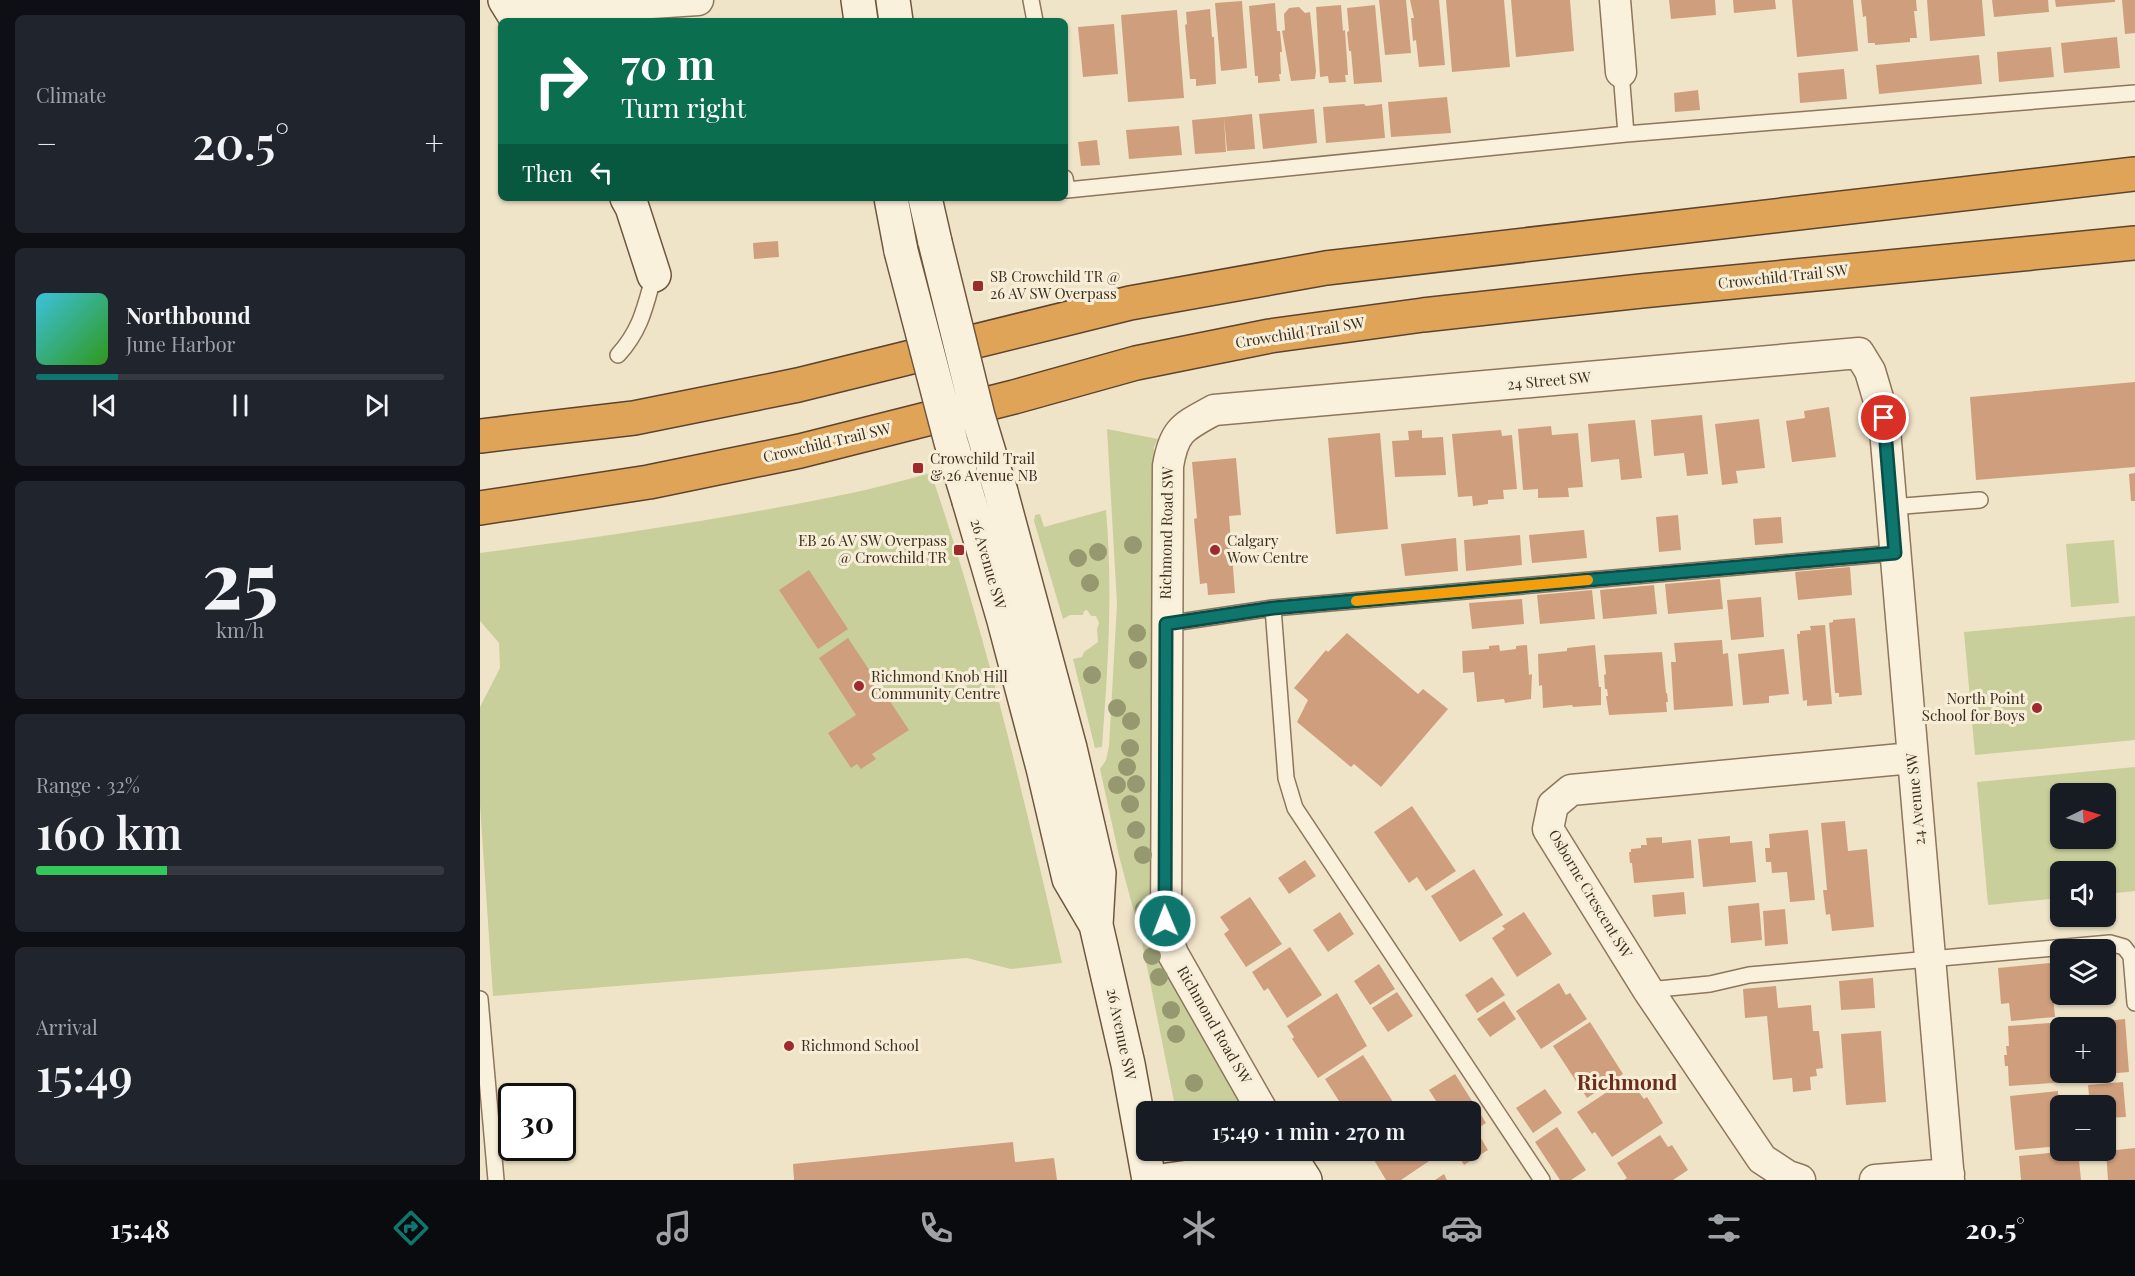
<!DOCTYPE html>
<meta charset="utf-8">
<style>
:root{--surface:#171b24;--page:#20242c;--text:#f1f3f6;--muted:#9ea1a6;--line:#363941;--accent:#0f766e}
body{margin:0;font-family:"Playfair Display",serif;background:var(--page);color:var(--text);height:100vh;display:flex;flex-direction:column;font-size:22px;white-space:nowrap}
*{box-sizing:border-box;margin:0}
p{font-size:20px;color:var(--muted)}
.icon{flex:none;width:33px;height:33px;fill:none;stroke:currentColor;stroke-width:2;stroke-linecap:round;stroke-linejoin:round}
.map{position:relative;flex:1;overflow:hidden}
.details{display:flex;flex-direction:column;gap:15px;padding:15px;background:#0d0f14;width:480px}
.details>*{flex:none}
.guide{position:absolute;left:18px;top:18px;width:570px;height:183px;border-radius:9px;box-shadow:0 2px 4px #0004;background:#0b6e4f;color:#fff;overflow:hidden}
.needle{width:39px;rotate:85deg}
.buttons{position:absolute;left:1570px;top:783px;display:grid;gap:12px}
.buttons a{display:grid;place-items:center;width:66px;height:66px;border-radius:9px;background:var(--surface);box-shadow:0 2px 4px #0004;font-size:30px}
.speed{position:absolute;left:18px;top:1083px;display:flex;gap:12px;font-size:30px;font-weight:700;text-align:center}
.speed>*{display:grid;place-content:center;width:78px;height:78px;border-radius:50%;background:var(--surface);box-shadow:0 2px 4px #0004;line-height:1}
.speed .limit{border:3px solid #111;border-radius:9px;background:#fff;color:#111}
.pin{position:absolute;display:grid;place-items:center;width:51px;height:51px;color:#fff;margin:-26px;border:3px solid #fff;border-radius:50%;box-shadow:0 2px 6px #0007}
.me{position:absolute;width:66px;margin:-33px;rotate:359deg;stroke-linejoin:round;filter:drop-shadow(0 0 4px #0008)}
.turn{display:flex;align-items:center;gap:21px;height:126px;padding:0 24px;font-size:27px}
.turn .icon{width:78px;height:78px;stroke-width:2.5}
.turn b{display:block;font-size:42px;line-height:51px}
.then{display:flex;align-items:center;height:57px;padding:0 24px;background:#0003;gap:12px;font-size:22px}
.big{font-size:45px;font-weight:600;line-height:1.1}
.details .card{flex:1;display:flex;flex-direction:column;justify-content:center;gap:9px;min-width:0;padding:0 21px;border-radius:9px;background:var(--page)}
.details .dial{align-items:center;gap:0}
.dial b{font-size:78px;line-height:1}
.song{display:flex;align-items:center;gap:18px}
.cover{width:72px;height:72px;border-radius:9px;background:linear-gradient(135deg,hsl(190 70% 55%),hsl(110 70% 35%))}
.played{height:6px;border-radius:3px;background:linear-gradient(90deg,var(--accent) 20%,var(--line) 20%)}
.keys{display:flex;justify-content:space-around;direction:ltr}
.heat{display:flex;justify-content:space-between;align-items:center;font-size:33px;direction:ltr}
.charge{height:9px;border-radius:4px;background:linear-gradient(90deg,#34c759 32%,var(--line) 0)}
.trip{position:absolute;left:656px;top:1101px;width:345px;height:60px;border-radius:9px;background:var(--surface);box-shadow:0 2px 4px #0004;font-weight:600;line-height:60px;text-align:center}
.dock{display:flex;height:96px;justify-content:space-around;align-items:center;background:#090b0e;color:var(--muted)}
.dock .icon{width:42px;height:42px}
.dock .selected{color:var(--accent)}
.dock b{font-size:27px;color:var(--text)}
main{display:flex;flex:1;min-height:0}
.map>svg:first-child{display:block}
.green{fill:#c9cf9b;fill-rule:evenodd}
.building{fill:#cf9f7d}
.lines{fill:none;stroke-linecap:round;stroke-linejoin:round}
.lane-casing{stroke:#8d765c;stroke-width:18}
.street-casing{stroke:#8d765c;stroke-width:33}
.secondary-casing{stroke:#6f573f;stroke-width:36}
.highway-casing{stroke:#5b4430;stroke-width:36}
.lane{stroke:#faf1dc;stroke-width:15}
.street{stroke:#faf1dc;stroke-width:30}
.secondary{stroke:#faf1dc;stroke-width:33}
.highway{stroke:#e0a458;stroke-width:33}
.secondary-bridge-casing{stroke:#6f573f;stroke-width:36;stroke-linecap:butt}
.secondary-bridge{stroke:#faf1dc;stroke-width:33}
.tree{fill:#96986f}
.route-casing{stroke:#0a4d48;stroke-width:15}
.route{stroke:#0f766e;stroke-width:10}
.slow{stroke:#f59e0b;stroke-width:10}
.poi-dot{fill:#9e2a2b;stroke:#f7eed8;stroke-width:2}
.labels{text-anchor:middle;stroke-width:6;stroke-linejoin:round;paint-order:stroke}
.poi-label{font-size:15px;fill:#3d2e20;stroke:#f7eed8;text-anchor:start}
.street-label{font-size:15px;fill:#3d2e20;stroke:#f7eed8}
.district-label{font-size:21px;font-weight:bold;fill:#6b2e1e;stroke:#f7eed8}
</style>
<main>
<section class="details">
<div class="card"><p>Climate</p>
<div class="heat"><a>−</a><b class="big">20.5°</b><a>+</a></div>
</div>
<div class="card">
<div class="song"><i class="cover"></i><div><b>Northbound</b><p>June Harbor</p></div></div>
<div class="played"></div>
<div class="keys"><svg class="icon" aria-label="previous" viewBox="0 0 24 24"><path d="M18 5L8 12l10 7zM5 5v14"/></svg><svg class="icon" aria-label="pause" viewBox="0 0 24 24"><path d="M8 5v14M16 5v14"/></svg><svg class="icon" aria-label="next" viewBox="0 0 24 24"><path d="M6 5l10 7-10 7zM19 5v14"/></svg></div>
</div>
<div class="card dial"><b>25</b><p>km/h</p></div>
<div class="card"><p>Range · 32%</p><b class="big">160 km</b><div class="charge"></div></div>
<div class="card"><p>Arrival</p><b class="big">15:49</b></div>
</section>
<div class="map">
<svg width="1655" height="1180" viewBox="0 0 1655 1180">
<rect width="100%" height="100%" fill="#f0e4c8"/>
<path class="green" d="M627 429 678 439 674 447V455L673 899 771 1111H696L662 942 639 856 620 769 626 760 629 746 637 604Z
M451 473C506 634 544 798 582 963L531 969 487 958 13 996 0 805V707L20 668 19 643 0 621V553C120 537 239 520 357 496 389 490 420 481 451 473Z
M626 510C633 591 628 668 622 747L615 748 593 659 602 657 604 652 618 642 617 629 619 623 616 616H611L607 610 604 611 603 615H590L583 619 554 521 555 515 560 514 564 527Z
M1634 540 1639 603 1591 607 1586 544Z
M1655 616V740L1495 755 1484 632Z
M1655 767V891L1626 894V872H1581V898L1508 905 1497 782ZM1581 794H1626V838H1581Z"/>
<path class="building" d="M899 0H926L931 53 905 55Z
M930 0H959L965 65 939 67 936 40 933 41 931 18H934Z
M966 0H1024L1030 67 972 72Z
M1031 0H1090L1094 51 1036 57Z
M1189 0H1235L1236 15 1191 19Z
M1253 0H1295L1296 9 1254 13Z
M1312 0H1373L1378 51 1317 57Z
M1381 0H1436L1437 11H1434L1437 38H1430V42L1395 45V43H1388L1386 16 1383 17Z
M1447 0H1502L1505 36 1450 41Z
M1512 0H1568L1569 12 1514 17Z
M1575 0H1635V2L1576 7Z
M1642 0H1655V33L1645 34Z
M762 1 767 68 741 71 735 3Z
M795 3 797 31H800L802 52H800L801 74H799L800 81 778 83V76H775L769 6Z
M861 5 863 31 865 30 868 75H865L866 82 849 83 848 76 840 77 836 7Z
M895 5 902 82 874 84 871 51H869L867 32 869 31 867 8Z
M819 7 825 13 830 12 836 71 835 79 811 81 802 31 805 30 804 14 809 8Z
M730 9 732 37H734L736 84 716 86V79H710L705 25 707 24 706 12Z
M697 10 704 98 648 102 641 15Z
M634 24 638 74 603 77 598 27Z
M1637 37 1640 68 1584 73 1581 43Z
M1571 47 1574 77 1519 82 1517 52Z
M1499 55 1502 84 1399 94 1396 65Z
M1364 69 1367 99 1320 103 1318 73Z
M1218 90 1220 110 1195 112 1194 93Z
M967 97 971 133 911 137 908 102Z
M884 104 886 106 902 104 905 138 846 143 843 107Z
M834 109 837 143 783 149 779 114Z
M772 114 775 149 747 151 744 117Z
M744 117 746 152 715 154 712 120Z
M699 126 702 155 649 159 646 130Z
M617 140 620 165 601 166 598 142Z
M298 241 299 257 274 259 273 243Z
M1655 382V467L1496 480 1490 397Z
M1349 407 1356 457 1312 462 1306 421 1325 418 1324 411Z
M1222 415 1228 474 1207 476 1204 453 1174 456 1171 420Z
M1279 419 1285 468 1256 471 1258 483 1242 485 1235 424Z
M1155 420 1162 478 1141 480 1139 459 1111 462 1108 424Z
M1071 426 1072 435 1098 433 1103 487 1088 488 1089 497 1058 498V489L1043 490 1038 429Z
M942 430V438L963 437 966 475 915 477 912 441 929 440 928 431Z
M1021 430 1022 436 1032 435 1037 489 1023 490 1024 499 1008 500V504L993 506 992 496 978 497 972 434Z
M900 433 908 529 856 534 848 438Z
M756 458 761 515 749 516 755 593 728 595 727 583 720 584 714 519 717 518 712 462Z
M1655 473V501H1651L1649 474Z
M1198 515 1201 550 1179 552 1176 517Z
M1301 517 1303 543 1275 545 1273 519Z
M1104 530 1107 558 1052 563 1049 535Z
M1040 535 1042 565 986 571 984 540Z
M976 538 978 571 925 576 921 544Z
M1370 567 1372 595 1318 600 1315 572Z
M329 570 368 629 338 649 299 590Z
M1240 579 1243 609 1188 614 1185 584Z
M1174 585 1177 614 1123 619 1120 590Z
M1112 590 1115 619 1060 624 1057 595Z
M1281 597 1284 637 1251 640 1247 600Z
M1042 599 1044 624 992 629 989 603Z
M1375 618 1382 695 1359 697V693H1355L1349 623 1353 622V620Z
M1345 625 1352 704 1327 706V700L1323 701 1317 634H1320V631L1331 630 1330 626Z
M867 633 938 694 943 689 968 709 901 787 874 764 871 767 817 722 828 700 814 688 846 650 848 652Z
M368 638 429 730 392 754 396 759 381 769 377 764 371 768 348 733 376 715 339 658Z
M1242 640 1243 654 1248 653 1253 706 1194 710 1191 662H1196L1194 643Z
M1019 645 1020 651 1036 649V646L1047 645 1049 675 1052 674 1051 699 1025 703 1024 699 997 702 994 672 983 673 982 651 1009 649V646Z
M1115 645 1119 687H1121V705L1093 707 1092 705 1063 708 1062 685 1059 686 1058 654 1087 651V648Z
M1304 649 1309 694 1289 696V703L1263 705 1258 654Z
M1182 652 1186 693H1187L1188 702H1186L1187 712 1129 715 1126 696H1128L1127 689H1125L1124 675 1126 674 1124 655Z
M932 806 976 871 946 891 937 877 929 883 894 832Z
M1365 821 1368 851 1387 849 1394 927 1352 931 1350 914 1346 915 1343 890H1347L1341 823Z
M1328 830 1335 900 1310 902 1307 872 1292 873 1291 862H1286L1285 848H1290L1289 834Z
M1250 836V843L1272 841 1276 882 1223 887 1218 839Z
M1182 837V843L1211 840 1214 878 1154 883 1152 863H1150L1149 852H1151V849L1161 848V845H1167L1166 838Z
M825 860 836 876 809 894 798 878Z
M994 869 1023 915 980 942 951 896Z
M1204 892 1206 914 1174 917 1172 895Z
M770 897 802 944 766 967 744 934 749 930 740 917Z
M1279 903 1282 940 1251 943 1248 906Z
M1305 909 1308 944 1285 946 1283 911Z
M860 912 874 934 848 952 833 930Z
M1044 912 1072 954 1037 977 1012 938 1025 929 1022 926Z
M810 947 842 995 807 1018 788 988 784 991 772 972Z
M1570 963 1575 1017 1531 1021 1529 1003 1521 1004 1518 968Z
M899 964 915 989 890 1005 874 981Z
M1012 977 1025 995 997 1013 985 995Z
M1393 978 1395 1008 1361 1010 1359 981Z
M1079 983 1086 995 1090 993 1107 1019 1061 1049 1036 1011Z
M1296 986 1298 1008 1331 1005 1333 1031H1339L1343 1068 1336 1069 1337 1076 1330 1077 1331 1090 1313 1092 1312 1078 1293 1080 1287 1016 1265 1018 1263 989Z
M917 992 933 1016 908 1032 892 1008Z
M857 993 887 1046 838 1078 812 1039 814 1037 807 1026Z
M1024 1001 1036 1019 1010 1037 997 1019Z
M1645 1019 1649 1072 1626 1074V1028H1616L1615 1022Z
M1110 1022 1143 1074 1107 1098 1073 1046Z
M1584 1022V1028H1581V1072H1585L1586 1082 1529 1086 1528 1066H1525L1524 1055H1527L1526 1046H1529L1528 1026Z
M1401 1031 1406 1102 1366 1105 1361 1034Z
M883 1055 915 1105 904 1112H866L845 1079Z
M975 1074 1006 1123 990 1133V1112H963L949 1090Z
M1148 1078 1164 1099 1167 1097 1183 1123 1132 1157 1115 1132 1112 1134 1097 1112Z
M1643 1082 1646 1117 1626 1118V1106H1610L1608 1085Z
M1065 1089 1082 1113 1053 1133 1036 1108Z
M1578 1091 1581 1146 1535 1150 1530 1096Z
M926 1104 932 1112H915Z
M1077 1127 1106 1170 1091 1180H1080L1055 1142Z
M999 1135 1008 1150 984 1165 975 1150H990V1140Z
M1180 1135 1188 1147 1192 1145 1208 1170 1193 1180H1144L1147 1178 1137 1163Z
M533 1142 535 1162 574 1158 577 1180H314L313 1164Z
M1655 1148V1180H1628L1626 1151Z
M888 1150H955L958 1155 921 1180H906Z
M1598 1150 1601 1180H1541L1539 1156Z
M964 1174 967 1180H955Z"/>
<g class="lines">
<defs>
<path id="lane" d="M551 0 555 21
M1141 72 1146 134
M585 178 587 190 1146 134 1655 93
M138 355C161 330 165 307 174 275
M1411 507 1500 500
M793 608 806 778 815 808 1062 1180
M686 624 793 608 1415 553
M1168 990 1230 984 1269 975 1630 943 1644 947 1651 956 1655 1003
M0 999 16 1180"/>
<path id="street" d="M1135 0 1141 72
M33 12 218 0
M783 1112 693 954 686 934 688 466C694 430 703 427 734 410L1379 353 1390 371 1404 418 1469 1180
M1320 1180 1308 1176 1282 1159 1168 990 1068 829 1073 805 1091 790 1432 758
M1395 1180 1469 1174"/>
<path id="secondary" d="M25 0 38 21
M378 0 381 21
M413 0 416 21
M147 198 152 207 174 275
M411 198 421 251
M445 198 455 242
M521 492 590 748 619 873 616 925 648 1064 669 1180
M489 501 523 617 563 768 589 879 616 925
M687 1180 814 1163 825 1180"/>
<path id="highway" d="M0 436 154 418 318 385 650 303 846 268 1655 174
M0 508 169 482 320 451 534 397 656 363 790 336 943 315 1161 291 1655 243"/>
</defs>
<use href="#lane" class="lane-casing"/>
<use href="#street" class="street-casing"/>
<use href="#secondary" class="secondary-casing"/>
<use href="#highway" class="highway-casing"/>
<use href="#lane" class="lane"/>
<use href="#street" class="street"/>
<use href="#secondary" class="secondary"/>
<use href="#highway" class="highway"/>
<defs>
<path id="secondary-bridge" d="M455 242 498 416 521 492
M421 251 471 442 489 501"/>
</defs>
<use href="#secondary-bridge" class="secondary-bridge-casing"/>
<use href="#secondary-bridge" class="secondary-bridge"/>
</g>
<g class="tree">
<circle cx="653" cy="545" r="9"/>
<circle cx="618" cy="552" r="9"/>
<circle cx="598" cy="558" r="9"/>
<circle cx="610" cy="583" r="9"/>
<circle cx="657" cy="633" r="9"/>
<circle cx="658" cy="660" r="9"/>
<circle cx="612" cy="675" r="9"/>
<circle cx="637" cy="708" r="9"/>
<circle cx="651" cy="721" r="9"/>
<circle cx="650" cy="748" r="9"/>
<circle cx="647" cy="767" r="9"/>
<circle cx="656" cy="784" r="9"/>
<circle cx="637" cy="785" r="9"/>
<circle cx="650" cy="804" r="9"/>
<circle cx="656" cy="830" r="9"/>
<circle cx="663" cy="855" r="9"/>
<circle cx="664" cy="909" r="9"/>
<circle cx="667" cy="934" r="9"/>
<circle cx="672" cy="956" r="9"/>
<circle cx="679" cy="977" r="9"/>
<circle cx="691" cy="1010" r="9"/>
<circle cx="696" cy="1034" r="9"/>
<circle cx="714" cy="1083" r="9"/>
</g>
<g class="lines">
<defs>
<path id="route" d="M685 921 686 624 793 608 1415 553 1404 418"/>
</defs>
<use href="#route" class="route-casing"/>
<use href="#route" class="route"/>
<path class="slow" d="M876 601 1108 580"/>
</g>
<g class="poi-dot">
<rect x="492" y="280" width="12" height="12" rx="3"/>
<rect x="432" y="462" width="12" height="12" rx="3"/>
<rect x="473" y="544" width="12" height="12" rx="3"/>
<circle cx="735" cy="550" r="6"/>
<circle cx="379" cy="686" r="6"/>
<circle cx="1557" cy="708" r="6"/>
<circle cx="309" cy="1046" r="6"/>
</g>
<g class="labels">
<g class="poi-label">
<text x="510" y="282">SB Crowchild TR @<tspan x="510" dy="17">26 AV SW Overpass</tspan></text>
<text x="450" y="464">Crowchild Trail<tspan x="450" dy="17">&amp; 26 Avenue NB</tspan></text>
<text x="467" y="546" text-anchor="end">EB 26 AV SW Overpass<tspan x="467" dy="17">@ Crowchild TR</tspan></text>
<text x="747" y="546">Calgary<tspan x="747" dy="17">Wow Centre</tspan></text>
<text x="391" y="682">Richmond Knob Hill<tspan x="391" dy="17">Community Centre</tspan></text>
<text x="1545" y="704" text-anchor="end">North Point<tspan x="1545" dy="17">School for Boys</tspan></text>
<text x="321" y="1051">Richmond School</text>
</g>
<g class="street-label">
<text transform="translate(1303 277) rotate(-6)" y="5">Crowchild Trail SW</text>
<text transform="translate(820 333) rotate(-9)" y="5">Crowchild Trail SW</text>
<text transform="translate(1069 381) rotate(-5)" y="5">24 Street SW</text>
<text transform="translate(347 443) rotate(-13)" y="5">Crowchild Trail SW</text>
<text transform="translate(687 533) rotate(-89)" y="5">Richmond Road SW</text>
<text transform="translate(508 564) rotate(74)" y="5">26 Avenue SW</text>
<text transform="translate(1436 799) rotate(-95)" y="5">24 Avenue SW</text>
<text transform="translate(1110 894) rotate(59)" y="5">Osborne Crescent SW</text>
<text transform="translate(734 1025) rotate(60)" y="5">Richmond Road SW</text>
<text transform="translate(641 1034) rotate(78)" y="5">26 Avenue SW</text>
</g>
<g class="district-label">
<text x="1147" y="1090">Richmond</text>
</g>
</g>
</svg>
<div class="buttons">
<a><svg class="needle" viewBox="-14 -14 28 28"><path d="M0-13l5 13h-10z" fill="#e53935"/><path d="M0 13l5-13h-10z" fill="#9ea1a6"/></svg></a>
<a><svg class="icon" aria-label="sound" viewBox="0 0 24 24"><path d="M4 9h4l5-4v14l-5-4H4zM17 9q2 3 0 6"/></svg></a>
<a><svg class="icon" aria-label="layers" viewBox="0 0 24 24"><path d="M12 4l9 5-9 5-9-5zM3 14l9 5 9-5"/></svg></a>
<a>+</a>
<a>−</a>
</div>
<div class="speed"><div class="limit">30</div></div>
<div class="pin" style="left:1404px;top:418px;background:#d93025"><svg class="icon" aria-label="arrive" viewBox="0 0 24 24"><path d="M6 21V4h12l-3 4 3 4H6"/></svg></div>
<svg class="me" style="left:685px;top:921px" viewBox="-20 -20 40 40"><circle r="17" fill="#0f766e" stroke="#fff" stroke-width="3"/><path d="M0-11L8 9 0 5-8 9z" fill="#fff"/></svg>
<div class="trip">15:49 · 1 min · 270 m</div>
<div class="guide">
<div class="turn"><svg class="icon" aria-label="right" viewBox="0 0 24 24"><path d="M7 20v-9h11M14 6l5 5-5 5"/></svg><div><b>70 m</b>Turn right</div></div>
<div class="then">Then<svg class="icon" aria-label="left" viewBox="0 0 24 24"><path d="M17 20v-9H6M10 6l-5 5 5 5"/></svg></div>
</div>
</div>
</main>
<nav class="dock">
<b>15:48</b>
<svg class="icon selected" aria-label="directions" viewBox="0 0 24 24"><path d="M12 3l9 9-9 9-9-9zM9 14v-3h6M13 9l2 2-2 2"/></svg>
<svg class="icon" aria-label="music" viewBox="0 0 24 24"><path d="M9 18V5l10-2v13"/><circle cx="6" cy="18" r="3"/><circle cx="16" cy="16" r="3"/></svg>
<svg class="icon" aria-label="phone" viewBox="0 0 24 24"><path d="M5 4h4l2 5-3 2q2 4 5 5l2-3 5 2v4C11 20 4 13 5 4z"/></svg>
<svg class="icon" aria-label="climate" viewBox="0 0 24 24"><path d="M12 3v18M4 7l16 10M4 17L20 7"/></svg>
<svg class="icon" aria-label="car" viewBox="0 0 24 24"><path d="M5 17H2v-5l4-1 3-4h7l3 4 3 1v5h-3M9 17h6M6 11h13"/><circle cx="7" cy="17" r="2"/><circle cx="17" cy="17" r="2"/></svg>
<svg class="icon" aria-label="filters" viewBox="0 0 24 24"><path d="M4 7h16M4 17h16"/><circle cx="9" cy="7" r="2"/><circle cx="15" cy="17" r="2"/></svg>
<b>20.5°</b>
</nav>
